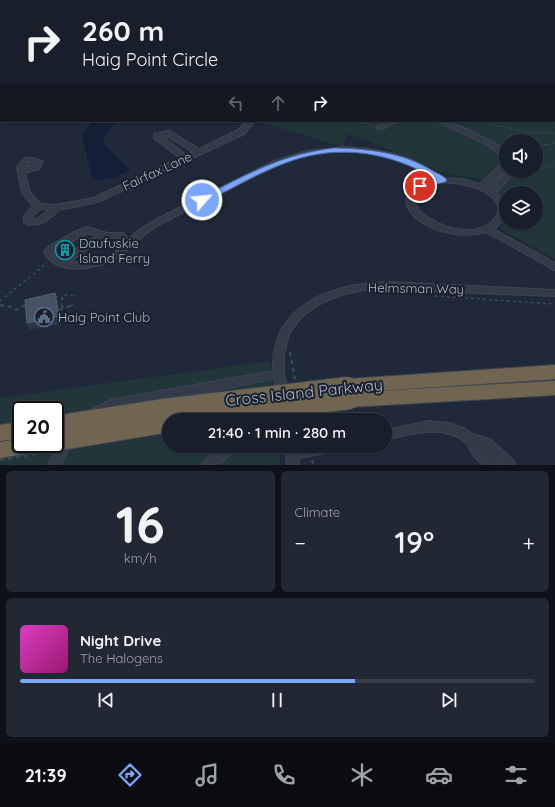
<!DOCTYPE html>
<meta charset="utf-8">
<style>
:root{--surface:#181f2b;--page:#212733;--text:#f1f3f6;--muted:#9fa2a9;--line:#363d47;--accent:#7ca6fc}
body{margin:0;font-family:Quicksand,sans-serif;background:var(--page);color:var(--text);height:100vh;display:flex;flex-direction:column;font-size:15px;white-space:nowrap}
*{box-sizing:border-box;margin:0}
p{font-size:13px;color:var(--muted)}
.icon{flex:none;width:22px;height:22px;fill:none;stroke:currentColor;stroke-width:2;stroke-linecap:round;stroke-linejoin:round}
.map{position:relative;height:465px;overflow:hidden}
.side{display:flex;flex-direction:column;gap:6px;padding:6px;background:#0d1118;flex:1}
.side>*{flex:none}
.top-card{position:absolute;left:0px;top:0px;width:555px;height:122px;box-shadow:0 1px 3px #0004,0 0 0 1px var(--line);background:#181f2b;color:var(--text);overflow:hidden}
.tools{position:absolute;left:499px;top:134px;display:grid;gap:8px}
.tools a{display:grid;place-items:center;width:44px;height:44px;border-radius:50%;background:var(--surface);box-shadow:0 1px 3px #0004,0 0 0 1px var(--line);font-size:20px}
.speed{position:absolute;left:12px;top:401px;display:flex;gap:8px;font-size:20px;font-weight:700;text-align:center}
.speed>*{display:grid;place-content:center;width:52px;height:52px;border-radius:50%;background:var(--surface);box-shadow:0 1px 3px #0004,0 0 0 1px var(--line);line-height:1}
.speed .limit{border:2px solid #111;border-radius:6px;background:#fff;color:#111}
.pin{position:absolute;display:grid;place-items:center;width:34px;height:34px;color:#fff;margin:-17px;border:2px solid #fff;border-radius:50%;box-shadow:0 1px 4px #0007}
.me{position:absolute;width:44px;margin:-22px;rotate:63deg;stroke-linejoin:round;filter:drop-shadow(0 0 3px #0008)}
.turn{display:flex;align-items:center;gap:14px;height:84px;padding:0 16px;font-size:18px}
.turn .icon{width:52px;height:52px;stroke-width:2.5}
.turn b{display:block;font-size:28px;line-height:34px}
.lanes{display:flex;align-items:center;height:38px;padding:0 16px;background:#0003;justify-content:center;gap:20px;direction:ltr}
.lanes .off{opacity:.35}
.big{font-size:30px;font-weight:600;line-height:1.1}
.side .tile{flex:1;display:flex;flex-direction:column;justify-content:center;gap:6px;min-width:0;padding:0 14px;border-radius:6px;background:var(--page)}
.side .dial{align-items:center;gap:0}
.dial b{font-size:52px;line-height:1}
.song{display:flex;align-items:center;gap:12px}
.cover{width:48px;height:48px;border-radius:6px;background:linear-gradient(135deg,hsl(310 70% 55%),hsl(320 70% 35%))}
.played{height:4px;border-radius:2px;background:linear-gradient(90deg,var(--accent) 65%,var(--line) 65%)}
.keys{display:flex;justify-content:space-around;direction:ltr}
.heat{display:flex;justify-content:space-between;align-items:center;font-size:22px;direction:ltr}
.side .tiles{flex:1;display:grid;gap:6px;grid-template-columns:1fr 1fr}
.tile:last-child{grid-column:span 2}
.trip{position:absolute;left:162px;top:413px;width:230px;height:40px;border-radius:20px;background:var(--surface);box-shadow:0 1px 3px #0004,0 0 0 1px var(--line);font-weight:600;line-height:40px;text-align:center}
.dock{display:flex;height:64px;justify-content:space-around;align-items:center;background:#0a0c11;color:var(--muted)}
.dock .icon{width:28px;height:28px}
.dock .on{color:var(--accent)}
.dock b{font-size:18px;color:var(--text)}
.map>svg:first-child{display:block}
.green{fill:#22363a;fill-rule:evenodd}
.water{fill:#131f36}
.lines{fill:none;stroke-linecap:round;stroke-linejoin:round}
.minor-casing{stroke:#3d4453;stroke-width:2}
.highway-casing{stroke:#3e4654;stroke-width:2}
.path-far2{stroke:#3a4f52;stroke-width:1;stroke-dasharray:2 2;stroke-linecap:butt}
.path-far1{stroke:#3a4f52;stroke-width:1.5;stroke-dasharray:3 3;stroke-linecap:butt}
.path{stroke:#3a4f52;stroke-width:2;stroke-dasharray:4 4;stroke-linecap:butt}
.minor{fill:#333b49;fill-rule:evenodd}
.highway{fill:#706550;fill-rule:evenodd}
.highway-bridge-casing{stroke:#3e4654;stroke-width:20;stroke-linecap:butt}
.path-bridge{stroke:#3a4f52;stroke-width:2;stroke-dasharray:4 4;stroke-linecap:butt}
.highway-bridge{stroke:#706550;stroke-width:18}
.wall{fill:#3a4558}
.shaded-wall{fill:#2a3547}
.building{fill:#465264;stroke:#566173}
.route{fill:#7ca6fc;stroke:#516ca4}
.labels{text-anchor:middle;stroke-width:4;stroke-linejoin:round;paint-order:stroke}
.street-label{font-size:13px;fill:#aeb6c6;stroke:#19202e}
.poi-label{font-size:13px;fill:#aeb6c6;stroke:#19202e;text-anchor:start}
.near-street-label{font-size:16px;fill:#aeb6c6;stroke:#19202e}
</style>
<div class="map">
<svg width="555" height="465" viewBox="0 0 555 465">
<rect width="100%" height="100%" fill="#202939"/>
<path class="green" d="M129 0H471L466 1Z
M511 0H555V259L501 229 506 217V223H536V193H506V198L480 179 440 172 367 140 347 134 343 147 259 121H554V1H506ZM506 141H536V171H506Z
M270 361 276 420H169V446H279L280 465H0V398ZM21 410H55V444H21Z"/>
<path class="water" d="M93 121H118L107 132 103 143 130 170 116 177 96 180 91 175 82 135Z"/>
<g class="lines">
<defs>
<path id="minor" d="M11 0H18L10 1Z
M26 0H53L54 1H25Z
M121 0H127L120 1Z
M412 0H418L411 1Z
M0 4H1V8H0Z
M0 19H1V23H0Z
M247 121H255L244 134 98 202 59 210 46 221 39 224 28 225 24 222V216L33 206 22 193 17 167 25 158H33L43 162 39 169 25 173 30 192 41 204 56 205 93 198 180 158 154 138V134L167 131H170L199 149 238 130ZM166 136 193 152 186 155 163 137ZM30 162 34 163 33 165 25 168ZM40 209 49 210 40 217 32 220V217Z
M387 121H397L383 129H380L376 127Z
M436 121H446L468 130 496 144 506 152V158L482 142Z
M347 147 368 149 390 153 410 159 428 168 444 178 462 179 480 184 498 167 506 165V170L487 187 491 189 506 171 515 172 496 192C510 206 510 218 493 229L555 263V270L486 232C466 237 444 235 426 225 396 208 402 185 434 179 392 151 338 144 289 161 265 170 242 183 218 195 196 207 173 216 151 230 137 239 129 253 114 260 95 269 58 276 45 254L44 252 49 246 74 232 87 227 107 233H123L128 239 140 229 155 220 274 161 307 151ZM442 182C460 183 488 186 497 204 499 209 499 214 495 218 467 256 366 193 442 182ZM88 233 98 236 86 242 61 259 54 254 55 250ZM112 237 117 238 122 245C113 260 87 263 70 262L92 246Z
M389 282 555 290V296L378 289C341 291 291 307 285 350 281 373 289 397 293 420H281L274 379 114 409 91 420 87 418 85 415 87 412 111 400 273 371C270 304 333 283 389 282Z
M429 421 450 423 465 429 473 434 491 440 514 461 515 465H500L483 449 496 461 497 465H483C479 461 475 458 472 453 470 450 469 446 466 443 444 423 411 434 385 440V430Z
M67 435 71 436 73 440 61 465H48L63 436Z
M221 446H234C225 464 220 465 201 465 205 457 216 454 221 446Z
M285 446H297V448L306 446H342L340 450 336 451 299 458V465H287Z"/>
<path id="highway" d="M555 365V379L360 392 555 381V395L350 407 343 405 341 400 343 395 350 393 342 391 339 386 342 381 348 379Z
M21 422V438L0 441V425Z
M21 439V444H50L47 450 0 458V442Z"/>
</defs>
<use href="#minor" class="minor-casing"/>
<use href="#highway" class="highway-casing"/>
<path class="path-far2" d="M134 0 136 1
M143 1 146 0
M170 1 174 0
M425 1 429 0
M514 1 519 0
M362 121 373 126
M479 121 531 133H555
M536 146 555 143
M529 171 542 170 555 164"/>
<path class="path-far1" d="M55 296 62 298
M435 296 555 304
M0 301 47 263
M0 305 6 306
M23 306 27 304
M62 306 61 302 64 295 77 296
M70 306 73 305"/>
<path class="path" d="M0 305 12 307 16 310 25 305
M62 305 63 308
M59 310 73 305
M290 352 295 380
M312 460 313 465"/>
<use href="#minor" class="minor"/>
<use href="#highway" class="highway"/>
<defs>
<path id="highway-bridge" d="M191 420 350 400
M55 425 164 408 348 386
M55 442 169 423"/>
</defs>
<use href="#highway-bridge" class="highway-bridge-casing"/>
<path class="path-bridge" d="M0 460 47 452"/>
<use href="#highway-bridge" class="highway-bridge"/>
</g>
<path class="wall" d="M72 244 73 249 64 255 56 251 55 246Z"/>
<path class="shaded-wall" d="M72 244 73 249 64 255 63 250Z
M55 293 57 301 61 324 29 330 27 323Z"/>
<path class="building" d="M66 240 72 244 63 250 55 246Z
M55 293 59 316 27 323 25 300Z"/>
<path class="route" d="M335 148C368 149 402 152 431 170 436 173 443 175 447 180L445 182C439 183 422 189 417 188L415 186 417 184 435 179C391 152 340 144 291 161 261 171 233 188 205 202H199L198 200C204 194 215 190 222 187 261 167 291 153 335 148Z"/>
<defs>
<symbol id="building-ring" viewBox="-11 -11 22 22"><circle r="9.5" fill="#19202e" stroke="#0f9aa8" stroke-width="1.5"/><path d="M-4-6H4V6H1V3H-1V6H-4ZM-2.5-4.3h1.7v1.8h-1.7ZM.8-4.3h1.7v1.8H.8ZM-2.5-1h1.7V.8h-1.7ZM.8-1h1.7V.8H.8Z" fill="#0f9aa8"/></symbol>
<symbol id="civic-ring" viewBox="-11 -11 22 22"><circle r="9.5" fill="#19202e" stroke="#5c6f8a" stroke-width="1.5"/><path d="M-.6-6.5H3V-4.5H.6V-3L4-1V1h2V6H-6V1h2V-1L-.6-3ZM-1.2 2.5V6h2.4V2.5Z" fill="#5c6f8a"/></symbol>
</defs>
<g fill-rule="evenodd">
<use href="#building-ring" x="54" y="239" width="22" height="22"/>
<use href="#civic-ring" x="33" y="306" width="22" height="22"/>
</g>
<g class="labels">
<g class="street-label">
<text transform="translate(157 171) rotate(-25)" y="5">Fairfax Lane</text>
<text transform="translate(416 288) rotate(1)" y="5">Helmsman Way</text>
</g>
<g class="poi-label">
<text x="79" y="248">Daufuskie<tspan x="79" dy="15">Island Ferry</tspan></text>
<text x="58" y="322">Haig Point Club</text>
</g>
<g class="near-street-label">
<text transform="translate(304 392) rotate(-6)" y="6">Cross Island Parkway</text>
</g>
</g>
</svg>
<div class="tools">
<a><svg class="icon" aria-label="sound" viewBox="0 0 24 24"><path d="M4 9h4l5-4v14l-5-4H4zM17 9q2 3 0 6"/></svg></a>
<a><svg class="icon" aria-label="layers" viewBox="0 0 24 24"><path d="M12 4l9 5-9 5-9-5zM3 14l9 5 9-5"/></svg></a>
</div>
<div class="speed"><div class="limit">20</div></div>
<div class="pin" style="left:420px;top:186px;background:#d93025"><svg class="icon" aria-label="arrive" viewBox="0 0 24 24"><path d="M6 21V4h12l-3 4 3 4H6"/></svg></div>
<svg class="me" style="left:202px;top:200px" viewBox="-20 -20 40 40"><circle r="17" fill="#7ca6fc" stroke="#fff" stroke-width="3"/><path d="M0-11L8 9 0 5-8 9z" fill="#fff"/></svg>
<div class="trip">21:40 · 1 min · 280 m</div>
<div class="top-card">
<div class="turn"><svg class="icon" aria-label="right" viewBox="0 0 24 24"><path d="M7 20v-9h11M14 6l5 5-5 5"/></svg><div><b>260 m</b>Haig Point Circle</div></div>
<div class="lanes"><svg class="icon off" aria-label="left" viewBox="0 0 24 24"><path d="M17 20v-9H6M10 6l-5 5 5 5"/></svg><svg class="icon off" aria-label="ahead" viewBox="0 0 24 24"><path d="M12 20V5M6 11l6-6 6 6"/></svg><svg class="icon" aria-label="right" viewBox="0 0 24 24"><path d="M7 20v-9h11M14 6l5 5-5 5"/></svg></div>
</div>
</div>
<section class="side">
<div class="tiles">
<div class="tile dial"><b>16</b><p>km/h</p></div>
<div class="tile"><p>Climate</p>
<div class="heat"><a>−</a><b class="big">19°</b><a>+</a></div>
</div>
<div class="tile">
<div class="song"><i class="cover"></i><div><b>Night Drive</b><p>The Halogens</p></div></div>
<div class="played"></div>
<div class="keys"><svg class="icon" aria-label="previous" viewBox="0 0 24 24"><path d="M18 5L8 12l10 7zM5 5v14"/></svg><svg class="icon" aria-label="pause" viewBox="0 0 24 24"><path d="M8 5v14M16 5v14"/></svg><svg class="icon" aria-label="next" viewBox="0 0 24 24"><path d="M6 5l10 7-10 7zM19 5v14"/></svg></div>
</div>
</div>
</section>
<nav class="dock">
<b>21:39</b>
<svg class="icon on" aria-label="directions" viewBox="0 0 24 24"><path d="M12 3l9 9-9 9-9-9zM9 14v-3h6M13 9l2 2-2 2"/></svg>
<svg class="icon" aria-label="music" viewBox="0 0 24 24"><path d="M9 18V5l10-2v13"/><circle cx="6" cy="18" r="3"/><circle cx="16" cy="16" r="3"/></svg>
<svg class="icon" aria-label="phone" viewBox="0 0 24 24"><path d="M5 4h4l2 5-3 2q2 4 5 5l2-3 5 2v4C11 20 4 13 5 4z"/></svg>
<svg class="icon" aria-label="climate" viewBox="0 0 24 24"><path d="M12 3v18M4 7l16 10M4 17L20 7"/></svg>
<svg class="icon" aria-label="car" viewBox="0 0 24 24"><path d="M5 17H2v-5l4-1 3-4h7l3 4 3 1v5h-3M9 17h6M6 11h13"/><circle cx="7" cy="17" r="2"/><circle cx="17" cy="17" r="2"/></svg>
<svg class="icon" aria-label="filters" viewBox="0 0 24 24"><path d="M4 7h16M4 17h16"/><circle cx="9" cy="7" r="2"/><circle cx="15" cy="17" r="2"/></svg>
</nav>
